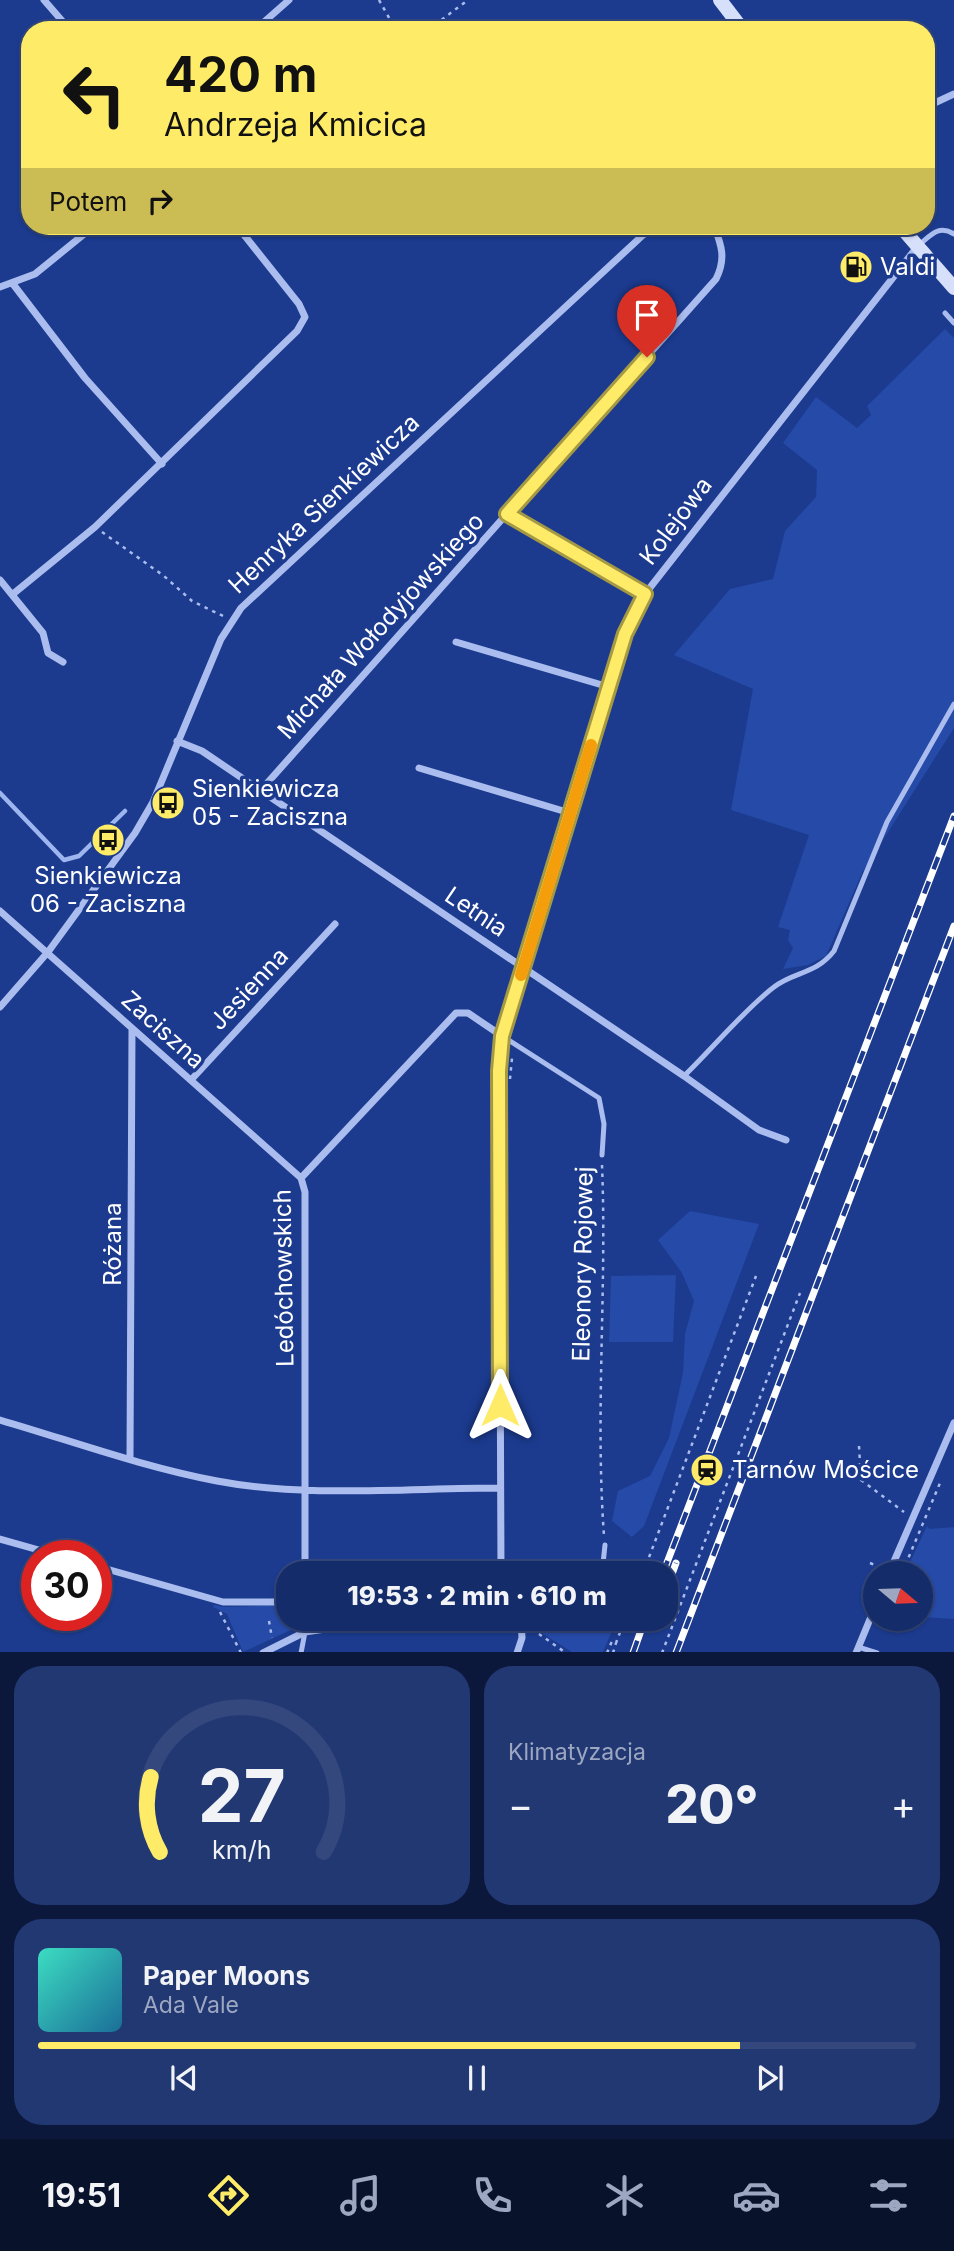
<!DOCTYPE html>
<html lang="pl">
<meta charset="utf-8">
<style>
:root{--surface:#152c6b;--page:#223873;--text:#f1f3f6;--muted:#9da7c1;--line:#34487e;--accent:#feeb68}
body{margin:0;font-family:Inter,sans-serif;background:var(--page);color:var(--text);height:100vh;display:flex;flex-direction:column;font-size:26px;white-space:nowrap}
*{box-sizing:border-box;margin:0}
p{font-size:23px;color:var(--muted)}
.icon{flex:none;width:38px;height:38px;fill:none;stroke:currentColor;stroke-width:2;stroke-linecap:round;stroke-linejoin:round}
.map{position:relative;height:1652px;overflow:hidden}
.sheet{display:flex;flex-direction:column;gap:14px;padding:14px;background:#0c183b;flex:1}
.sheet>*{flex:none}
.hud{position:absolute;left:21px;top:21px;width:914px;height:214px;border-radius:28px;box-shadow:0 2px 5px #0004,0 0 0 2px var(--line);background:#feeb68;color:#111;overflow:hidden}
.needle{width:46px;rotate:109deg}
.fabs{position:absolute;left:863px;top:1561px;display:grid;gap:14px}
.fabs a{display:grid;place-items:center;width:70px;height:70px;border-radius:50%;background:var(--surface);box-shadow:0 2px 5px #0004,0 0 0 2px var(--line);font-size:35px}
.speed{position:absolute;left:21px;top:1540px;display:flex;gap:14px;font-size:35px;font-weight:700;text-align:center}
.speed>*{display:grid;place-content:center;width:91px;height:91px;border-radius:50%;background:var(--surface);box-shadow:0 2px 5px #0004,0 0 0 2px var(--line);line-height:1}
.speed .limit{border:10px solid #d22;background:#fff;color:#111}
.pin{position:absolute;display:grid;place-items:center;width:60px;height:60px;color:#fff;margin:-72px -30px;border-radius:50% 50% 50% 0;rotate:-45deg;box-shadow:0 0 7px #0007}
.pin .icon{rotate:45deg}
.me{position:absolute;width:77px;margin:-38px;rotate:0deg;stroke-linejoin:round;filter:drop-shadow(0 0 5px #0008)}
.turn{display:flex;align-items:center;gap:24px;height:147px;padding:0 28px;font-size:32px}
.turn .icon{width:91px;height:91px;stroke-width:2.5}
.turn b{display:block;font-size:49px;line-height:60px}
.then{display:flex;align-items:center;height:66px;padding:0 28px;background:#0003;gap:14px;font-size:26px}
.big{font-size:52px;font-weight:800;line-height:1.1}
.sheet .card{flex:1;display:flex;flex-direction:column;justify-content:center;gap:10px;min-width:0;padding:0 24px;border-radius:28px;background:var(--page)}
.sheet .dial{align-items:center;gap:0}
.dial svg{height:182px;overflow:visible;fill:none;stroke:var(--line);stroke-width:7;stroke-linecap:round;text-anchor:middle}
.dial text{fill:var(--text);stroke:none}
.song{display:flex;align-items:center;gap:21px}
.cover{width:84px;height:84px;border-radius:10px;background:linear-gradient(135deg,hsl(170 70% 55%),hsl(200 70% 35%))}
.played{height:7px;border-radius:4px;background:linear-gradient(90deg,var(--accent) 80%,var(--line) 80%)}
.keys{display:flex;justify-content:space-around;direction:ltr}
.heat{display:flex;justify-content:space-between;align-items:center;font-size:38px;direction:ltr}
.sheet .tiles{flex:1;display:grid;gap:14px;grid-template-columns:1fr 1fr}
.card:last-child{grid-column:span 2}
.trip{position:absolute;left:276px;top:1561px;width:402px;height:70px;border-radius:28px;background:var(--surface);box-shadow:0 2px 5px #0004,0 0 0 2px var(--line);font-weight:800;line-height:70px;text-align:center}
.menu{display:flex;height:112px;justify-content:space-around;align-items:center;background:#08122b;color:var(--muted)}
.menu .icon{width:49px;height:49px}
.menu .active{color:var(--accent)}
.menu b{font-size:32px;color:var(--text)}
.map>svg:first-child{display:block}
.green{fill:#254aa8}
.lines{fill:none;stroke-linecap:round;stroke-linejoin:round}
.stream{stroke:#9db6f0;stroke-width:4.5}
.path{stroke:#aabdee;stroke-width:2.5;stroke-dasharray:3.5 5;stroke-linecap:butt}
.lane{stroke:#aabdee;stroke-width:5}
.street{stroke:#aabdee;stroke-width:7}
.secondary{stroke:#d7e0fa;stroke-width:14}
.rail-casing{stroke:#fff;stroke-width:7}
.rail{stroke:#1c3b8f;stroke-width:4.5;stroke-dasharray:13;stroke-linecap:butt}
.route-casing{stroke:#a59944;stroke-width:18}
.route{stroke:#feeb68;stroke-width:12}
.slow{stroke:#f59e0b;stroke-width:12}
.labels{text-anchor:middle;stroke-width:7;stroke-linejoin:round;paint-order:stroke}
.poi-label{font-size:24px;fill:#fff;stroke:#1c3b8f;text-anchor:start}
.street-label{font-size:24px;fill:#fff;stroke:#1c3b8f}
</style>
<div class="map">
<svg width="954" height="1653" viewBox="0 0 954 1653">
<rect width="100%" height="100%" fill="#1c3b8f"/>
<path class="green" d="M945 329 954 338V728L862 873 826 956 808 965 783 969 793 948 788 940 790 930 778 927 809 835 731 810 753 689 674 655 730 589 773 579 785 531 816 497 817 470 783 443 816 397 857 428 871 415 867 406Z
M690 1211 759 1224 644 1526 632 1537 612 1521 618 1491 650 1476 669 1438 683 1373 685 1334 694 1301 682 1273 658 1240Z
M676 1275 673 1342H609L611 1276Z
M927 1526 930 1529 954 1527V1619L921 1617 920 1573H905Z
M214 1605 226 1607 289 1605V1619H297L295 1628 243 1652 227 1614 213 1607Z
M532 1619H617L603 1652H572L534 1628Z"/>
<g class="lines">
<path class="stream" d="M0 793 64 860 79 856 125 811"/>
<path class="path" d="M379 0 396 30
M428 30 468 0
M102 532 164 576 192 601 223 616
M510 1079 512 1058
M602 1165C607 1289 595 1412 604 1536
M859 1446 861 1480 904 1512
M870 1563 880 1567
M643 1573 756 1276
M902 1573 940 1483
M220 1612 241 1653
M269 1621 272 1638
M401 1624 436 1619
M532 1629 566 1653
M607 1653 612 1641 616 1643 625 1619
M613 1653 616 1643
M662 1653 800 1293"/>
<path class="lane" d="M920 244C932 234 939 225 954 234
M945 313 954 323
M502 1036 599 1098 604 1124 602 1155
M684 1076C710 1051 746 1008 774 987 795 971 815 975 834 951L887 822 954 704
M602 1573 605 1545
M858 1647 877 1653
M301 1653 305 1632"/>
<path class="street" d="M44 0 70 30
M255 30 289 0
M926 107 954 94
M13 284 85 378 162 464
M0 287 35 274 94 226
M507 514 645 594
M0 580 43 633 48 653 63 662
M13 594 95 527 297 331 305 317 299 304 237 226
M456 642 609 687
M177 741 202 751 684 1076 759 1130 786 1140
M419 768 570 813
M261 790 716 279C726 259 722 246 714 226
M0 911 301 1178
M0 1007 48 952 135 833 153 802 221 639 241 608 643 235 658 226
M191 1080 335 924
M0 1420C72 1441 143 1467 217 1481 306 1498 409 1488 500 1488
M130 1458 132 1029
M0 1539 60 1556
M96 1566 223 1602H289
M305 1573V1192L301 1178 456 1013H468L502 1036
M501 1573 499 1071 502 1036 625 634 645 594 917 247
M889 1573 954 1423
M305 1632V1619
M263 1653 305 1632 393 1619
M517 1653 522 1638 521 1619
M856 1653 875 1607"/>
<path class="secondary" d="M720 0 743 30
M900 226 954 288"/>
<defs>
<path id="rail" d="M663 1573 954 816
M667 1588 676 1563
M633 1653 645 1619
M676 1653 954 926"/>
</defs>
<use href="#rail" class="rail-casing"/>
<use href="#rail" class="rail"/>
</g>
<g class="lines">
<defs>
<path id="route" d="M500 1405 499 1071 502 1036 625 634 645 594 507 514 647 357"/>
</defs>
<use href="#route" class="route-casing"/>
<use href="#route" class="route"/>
<path class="slow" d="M521 975 591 745"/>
</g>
<defs>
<symbol id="fuel-disc" viewBox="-11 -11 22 22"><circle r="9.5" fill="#feeb68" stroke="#1c3b8f"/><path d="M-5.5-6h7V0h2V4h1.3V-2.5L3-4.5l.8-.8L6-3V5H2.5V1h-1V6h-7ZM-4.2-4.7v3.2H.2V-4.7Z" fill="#111"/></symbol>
<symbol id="bus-disc" viewBox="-11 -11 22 22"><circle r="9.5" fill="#feeb68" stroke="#1c3b8f"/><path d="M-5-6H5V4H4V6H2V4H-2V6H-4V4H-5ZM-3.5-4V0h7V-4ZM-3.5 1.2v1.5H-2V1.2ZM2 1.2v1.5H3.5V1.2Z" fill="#111"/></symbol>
<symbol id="station-disc" viewBox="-11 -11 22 22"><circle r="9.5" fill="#feeb68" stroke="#1c3b8f"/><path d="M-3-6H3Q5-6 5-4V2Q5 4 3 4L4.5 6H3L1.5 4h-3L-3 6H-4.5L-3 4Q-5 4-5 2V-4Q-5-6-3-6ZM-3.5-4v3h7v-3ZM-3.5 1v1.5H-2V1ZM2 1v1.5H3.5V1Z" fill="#111"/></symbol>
</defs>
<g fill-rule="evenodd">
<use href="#fuel-disc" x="837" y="248" width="38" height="38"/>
<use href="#bus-disc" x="149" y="784" width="38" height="38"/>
<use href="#bus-disc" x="89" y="821" width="38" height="38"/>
<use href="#station-disc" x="688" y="1451" width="38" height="38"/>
</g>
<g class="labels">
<g class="poi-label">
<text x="880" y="275">Valdi</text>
<text x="192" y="797">Sienkiewicza<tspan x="192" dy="28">05 - Zaciszna</tspan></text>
<text x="108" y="884" text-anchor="middle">Sienkiewicza<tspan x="108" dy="28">06 - Zaciszna</tspan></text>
<text x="732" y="1478">Tarnów Mościce</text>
</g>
<g class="street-label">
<text transform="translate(324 504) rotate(-43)" y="8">Henryka Sienkiewicza</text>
<text transform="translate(676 521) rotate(-53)" y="8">Kolejowa</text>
<text transform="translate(381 626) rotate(-48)" y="8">Michała Wołodyjowskiego</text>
<text transform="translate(476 912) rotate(34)" y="8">Letnia</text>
<text transform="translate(249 989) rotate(-47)" y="8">Jesienna</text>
<text transform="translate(163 1030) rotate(42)" y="8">Zaciszna</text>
<text transform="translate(113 1244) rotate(-90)" y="8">Różana</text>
<text transform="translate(583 1264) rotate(-89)" y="8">Eleonory Rojowej</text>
<text transform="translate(284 1278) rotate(-91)" y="8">Ledóchowskich</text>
</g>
</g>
</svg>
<div class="fabs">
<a><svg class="needle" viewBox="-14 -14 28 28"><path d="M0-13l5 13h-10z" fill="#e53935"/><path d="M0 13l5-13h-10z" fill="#9da7c1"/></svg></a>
</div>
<div class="speed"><div class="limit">30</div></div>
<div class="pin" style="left:647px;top:357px;background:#d93025"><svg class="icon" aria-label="arrive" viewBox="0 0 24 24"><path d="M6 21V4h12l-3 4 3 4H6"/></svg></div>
<svg class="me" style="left:500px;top:1405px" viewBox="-20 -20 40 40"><path d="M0-17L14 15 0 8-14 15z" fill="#feeb68" stroke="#fff" stroke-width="4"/></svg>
<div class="trip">19:53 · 2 min · 610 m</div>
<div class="hud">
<div class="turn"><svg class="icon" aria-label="left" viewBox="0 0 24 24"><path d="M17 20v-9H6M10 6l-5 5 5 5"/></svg><div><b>420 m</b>Andrzeja Kmicica</div></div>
<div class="then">Potem<svg class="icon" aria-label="right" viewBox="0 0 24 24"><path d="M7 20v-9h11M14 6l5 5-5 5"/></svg></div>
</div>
</div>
<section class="sheet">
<div class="tiles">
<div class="card dial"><svg viewBox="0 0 100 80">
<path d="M14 69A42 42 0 1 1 86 69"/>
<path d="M14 69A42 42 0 0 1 10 36" stroke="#feeb68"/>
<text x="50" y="56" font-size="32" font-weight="700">27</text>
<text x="50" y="72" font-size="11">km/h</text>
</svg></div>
<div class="card"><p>Klimatyzacja</p>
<div class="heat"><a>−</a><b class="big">20°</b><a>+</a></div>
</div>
<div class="card">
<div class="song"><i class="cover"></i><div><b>Paper Moons</b><p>Ada Vale</p></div></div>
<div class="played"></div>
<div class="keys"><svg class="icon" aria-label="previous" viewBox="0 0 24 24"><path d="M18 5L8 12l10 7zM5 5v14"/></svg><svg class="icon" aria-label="pause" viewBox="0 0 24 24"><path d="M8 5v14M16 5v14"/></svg><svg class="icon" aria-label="next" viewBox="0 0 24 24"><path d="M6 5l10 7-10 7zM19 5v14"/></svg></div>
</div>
</div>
</section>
<nav class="menu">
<b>19:51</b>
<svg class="icon active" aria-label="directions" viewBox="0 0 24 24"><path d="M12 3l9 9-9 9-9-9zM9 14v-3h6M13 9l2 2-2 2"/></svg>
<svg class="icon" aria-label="music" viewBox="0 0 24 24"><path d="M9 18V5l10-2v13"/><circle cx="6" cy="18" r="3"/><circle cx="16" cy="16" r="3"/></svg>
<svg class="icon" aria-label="phone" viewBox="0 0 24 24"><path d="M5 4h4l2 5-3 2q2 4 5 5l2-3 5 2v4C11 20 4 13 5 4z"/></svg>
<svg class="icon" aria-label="climate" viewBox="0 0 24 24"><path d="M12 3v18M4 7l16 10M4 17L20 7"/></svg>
<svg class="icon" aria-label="car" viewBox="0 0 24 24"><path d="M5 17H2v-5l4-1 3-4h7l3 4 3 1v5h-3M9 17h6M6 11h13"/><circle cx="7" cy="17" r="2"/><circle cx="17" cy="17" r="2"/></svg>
<svg class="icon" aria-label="filters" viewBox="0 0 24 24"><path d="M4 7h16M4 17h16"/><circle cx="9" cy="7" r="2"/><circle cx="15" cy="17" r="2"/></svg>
</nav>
